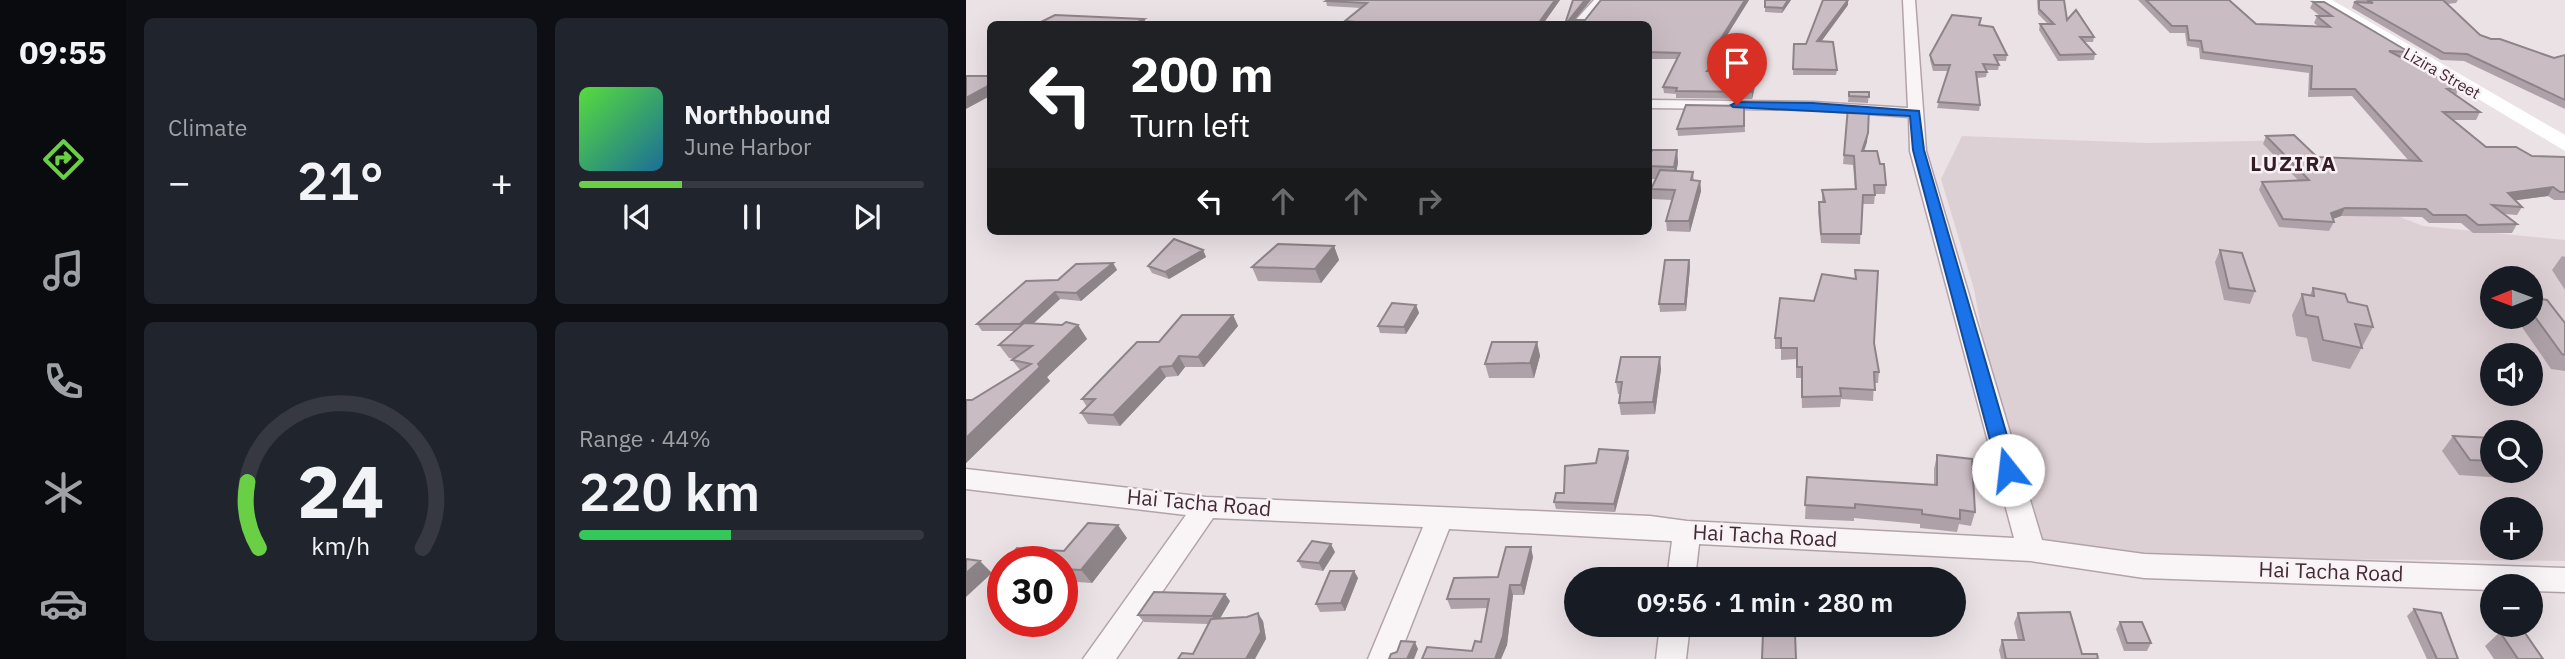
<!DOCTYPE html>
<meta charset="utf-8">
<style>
:root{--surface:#171b24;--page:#20242c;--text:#f1f3f6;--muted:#9ea1a6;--line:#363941;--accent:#69d046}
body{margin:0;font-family:"IBM Plex Sans",sans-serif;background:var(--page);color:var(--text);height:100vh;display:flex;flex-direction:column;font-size:26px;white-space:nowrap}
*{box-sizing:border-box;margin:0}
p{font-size:23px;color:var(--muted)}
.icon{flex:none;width:38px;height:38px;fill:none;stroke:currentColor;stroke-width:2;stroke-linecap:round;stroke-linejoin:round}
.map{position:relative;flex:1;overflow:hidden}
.details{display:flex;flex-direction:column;gap:18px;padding:18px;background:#0d0f14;width:840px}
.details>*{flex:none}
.top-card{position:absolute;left:21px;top:21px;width:665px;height:214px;border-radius:10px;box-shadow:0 7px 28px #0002;background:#202124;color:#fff;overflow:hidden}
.needle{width:46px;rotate:269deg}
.tools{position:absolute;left:1514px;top:266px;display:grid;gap:14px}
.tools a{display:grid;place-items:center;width:63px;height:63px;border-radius:50%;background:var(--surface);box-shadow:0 7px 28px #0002;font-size:35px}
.speed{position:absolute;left:21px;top:546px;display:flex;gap:14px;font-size:35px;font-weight:700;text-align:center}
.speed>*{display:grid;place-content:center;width:91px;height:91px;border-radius:50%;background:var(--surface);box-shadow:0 7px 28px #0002;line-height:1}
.speed .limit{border:10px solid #d22;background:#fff;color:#111}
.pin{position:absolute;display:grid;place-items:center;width:60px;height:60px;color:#fff;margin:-72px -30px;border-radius:50% 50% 50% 0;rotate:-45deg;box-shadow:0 0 7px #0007}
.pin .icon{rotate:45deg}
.me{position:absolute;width:77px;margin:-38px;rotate:344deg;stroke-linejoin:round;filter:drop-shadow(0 0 5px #0008)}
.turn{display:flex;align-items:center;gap:24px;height:147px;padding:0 28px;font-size:32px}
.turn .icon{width:91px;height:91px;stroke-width:2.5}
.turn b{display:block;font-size:49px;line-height:60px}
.lanes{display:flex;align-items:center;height:66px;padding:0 28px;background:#0003;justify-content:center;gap:35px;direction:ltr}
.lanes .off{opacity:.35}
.big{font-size:52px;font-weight:600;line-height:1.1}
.details .card{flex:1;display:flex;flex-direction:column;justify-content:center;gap:10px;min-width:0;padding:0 24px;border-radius:10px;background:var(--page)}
.details .dial{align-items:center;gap:0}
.dial svg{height:182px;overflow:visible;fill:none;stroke:var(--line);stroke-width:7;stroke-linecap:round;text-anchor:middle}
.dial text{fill:var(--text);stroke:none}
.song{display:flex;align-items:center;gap:21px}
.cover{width:84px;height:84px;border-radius:10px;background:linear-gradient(135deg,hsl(110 70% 55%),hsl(200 70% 35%))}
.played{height:7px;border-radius:4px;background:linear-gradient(90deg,var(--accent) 30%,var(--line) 30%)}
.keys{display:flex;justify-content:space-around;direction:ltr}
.heat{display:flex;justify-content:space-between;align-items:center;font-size:38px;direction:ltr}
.charge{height:10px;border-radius:5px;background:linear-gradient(90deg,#34c759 44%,var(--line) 0)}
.details .tiles{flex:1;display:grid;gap:18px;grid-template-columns:repeat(2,1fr)}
.trip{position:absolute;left:598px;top:567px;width:402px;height:70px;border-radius:35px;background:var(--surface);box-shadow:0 7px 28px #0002;font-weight:600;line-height:70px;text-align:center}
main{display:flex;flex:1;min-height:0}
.menu{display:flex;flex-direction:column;width:126px;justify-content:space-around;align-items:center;background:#090b0e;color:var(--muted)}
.menu .icon{width:49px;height:49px}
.menu .selected{color:var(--accent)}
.menu b{font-size:32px;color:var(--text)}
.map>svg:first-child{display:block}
.built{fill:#ddd0d5;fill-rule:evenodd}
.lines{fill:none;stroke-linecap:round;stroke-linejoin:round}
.street-casing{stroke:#b2a3aa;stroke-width:3}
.street{fill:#f9f5f7;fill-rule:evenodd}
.secondary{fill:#fff;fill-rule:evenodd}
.wall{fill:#aea2a8}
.shaded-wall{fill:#8d8488}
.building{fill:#cabcc3;stroke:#8d8488;stroke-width:2}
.route{fill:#1a73e8;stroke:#114b97;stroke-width:2}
.labels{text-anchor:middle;stroke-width:5;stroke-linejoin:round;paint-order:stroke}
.far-street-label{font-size:16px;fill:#432a35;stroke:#f8f2f5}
.far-district-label{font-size:21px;font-weight:bold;letter-spacing:2px;fill:#341c26;stroke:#f8f2f5}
.near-street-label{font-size:21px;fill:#432a35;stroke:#f8f2f5}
</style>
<main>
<nav class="menu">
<b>09:55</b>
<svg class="icon selected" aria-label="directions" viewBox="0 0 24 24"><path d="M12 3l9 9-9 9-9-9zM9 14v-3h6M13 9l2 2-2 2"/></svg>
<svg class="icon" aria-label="music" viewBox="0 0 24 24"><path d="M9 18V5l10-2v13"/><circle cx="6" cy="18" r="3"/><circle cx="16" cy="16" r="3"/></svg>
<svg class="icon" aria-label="phone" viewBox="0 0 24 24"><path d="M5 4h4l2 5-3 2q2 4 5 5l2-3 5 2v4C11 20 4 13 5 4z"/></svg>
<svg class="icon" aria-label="climate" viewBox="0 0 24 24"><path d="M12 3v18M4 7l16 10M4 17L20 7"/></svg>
<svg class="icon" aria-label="car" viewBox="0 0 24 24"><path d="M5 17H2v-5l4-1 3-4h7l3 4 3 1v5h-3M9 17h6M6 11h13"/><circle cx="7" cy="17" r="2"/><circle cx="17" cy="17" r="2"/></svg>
</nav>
<section class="details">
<div class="tiles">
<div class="card"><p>Climate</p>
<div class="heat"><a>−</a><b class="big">21°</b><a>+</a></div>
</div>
<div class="card">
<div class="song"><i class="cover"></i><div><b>Northbound</b><p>June Harbor</p></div></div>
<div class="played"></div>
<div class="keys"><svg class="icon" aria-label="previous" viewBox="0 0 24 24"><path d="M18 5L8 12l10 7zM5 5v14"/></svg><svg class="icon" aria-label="pause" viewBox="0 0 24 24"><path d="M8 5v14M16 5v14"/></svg><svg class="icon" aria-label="next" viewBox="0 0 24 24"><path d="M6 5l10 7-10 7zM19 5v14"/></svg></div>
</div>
<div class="card dial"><svg viewBox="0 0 100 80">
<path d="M14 69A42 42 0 1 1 86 69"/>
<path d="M14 69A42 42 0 0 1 9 40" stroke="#69d046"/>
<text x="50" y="56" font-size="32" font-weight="700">24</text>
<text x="50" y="72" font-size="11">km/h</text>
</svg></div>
<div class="card"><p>Range · 44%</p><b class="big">220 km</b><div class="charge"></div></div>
</div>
</section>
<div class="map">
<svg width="1599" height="659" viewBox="0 0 1599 659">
<rect width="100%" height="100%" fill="#ebe2e6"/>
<path class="built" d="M996 136 1182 143 1332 140 1379 195 1457 226 1599 240V561L1222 558 1066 541 1028 399 1008 289 975 179ZM1526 278H1564V317H1526ZM1526 355H1564V394H1526ZM1526 432H1564V471H1526ZM1526 509H1564V548H1526Z"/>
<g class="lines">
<defs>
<path id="street" d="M628 0H640L618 24H606Z
M937 0H949L960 151 1076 540 1178 554 1599 568V592L1564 591V586H1526V590L1178 578 1065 561 733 544 729 579H701L706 541 483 529 432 659H402L457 527 247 518 150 659H117L220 515 0 489V469L240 497 684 516 721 521 1048 538 944 151 943 117 847 110 682 108V100L847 102 942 108Z
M694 625H724L720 659H690Z"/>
</defs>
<use href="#street" class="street-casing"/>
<use href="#street" class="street"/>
<path class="secondary" d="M1347 0H1366L1599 135V151Z"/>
</g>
<path class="wall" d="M362 0H594L577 24H380L379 21 395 8 361 6 360 1Z
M607 0H625L609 20H619L635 0H783L757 42 766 43V49L747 71 791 72V78L786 99 710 98V94L698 93 697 87 711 59H682V24H599Z
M799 0H825L816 13 799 12Z
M1071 0H1098L1101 20 1128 37 1127 42H1119L1129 54 1128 60 1092 61 1073 30 1074 24H1082L1072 14Z
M1172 0H1263L1290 24 1352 26 1348 23 1351 16H1354L1344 8 1347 2 1443 52 1440 59H1437L1493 88 1490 95 1514 112 1510 120H1486L1520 147 1566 156 1599 157V200H1588L1582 196 1549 200 1556 207 1551 215 1538 214 1551 224 1546 233H1507L1495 223H1463L1456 217 1375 216 1367 219 1368 222 1363 231 1313 227 1293 190 1296 182 1332 180 1297 144 1300 136 1351 157 1443 161 1386 96 1342 97 1343 73 1234 59 1233 48 1221 46 1219 33H1204Z
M1390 0H1492L1490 3 1481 4 1514 35 1525 39 1588 58 1599 55V109L1498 61 1475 60 1386 8 1388 2H1390H1389Z
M882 5 855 42 871 70 870 75H827L828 44H840Z
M1013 25 1041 55 1040 61H1031L1033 65 1032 70H1021V72L1020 77 1011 78 1014 105 1013 111 971 108 982 71H967L964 60V55Z
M883 92H903L902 103 882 102Z
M778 106 779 132 712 136 711 129Z
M882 107 901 142 898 151 920 185 919 194H909L908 204H896L894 244 855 243 852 211 853 202H856V190H889L887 165 877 164Z
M711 150 712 163 710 171 727 172 728 181H734L735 191 724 232 701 231 700 221 706 200 686 199 685 189 690 179H682V161Z
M368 246 373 260 355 283 292 281 286 267Z
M237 250 240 257 203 279 186 273 182 266Z
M1254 250 1289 291 1284 304 1258 300 1249 262Z
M1596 256 1599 257V290L1586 270Z
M723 260 724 267 720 311 694 312 693 304Z
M147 263 151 270 115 301 94 299 67 324 112 325 121 339 81 377 84 381 0 463V400H6L54 370 46 360 48 359 43 358 33 345 49 331H16L11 324Z
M889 270 908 343 913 372 912 383H908L907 401 875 399 874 407 836 408 835 378H830V359L815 360V349H809V338L848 301 889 279Z
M1347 288 1382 302 1407 327 1384 369 1346 361 1341 338 1330 336 1326 315 1336 294 1344 295Z
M1564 297 1599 323V371L1585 369 1549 317H1564Z
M450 305 453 313 440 334 414 333 412 326Z
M267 315 272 326 238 367H219L212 376 200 377 154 426 122 424 115 413 121 407 116 399 193 342Z
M571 342 574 356 568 378H523L519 364Z
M695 369 689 414 655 415 653 403 654 394H652L650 382Z
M1487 436 1526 438V471H1560L1553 479 1493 475 1476 451Z
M971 455 1009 512 1005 526 993 524 991 532 954 528V524L888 518V521L839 519 841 477 968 485V469Z
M663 458 649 512 590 509 588 502 630 463Z
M161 538 126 583 96 581V562Z
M369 552 357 571 336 568 332 561Z
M567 557 558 595H547L541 645 535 659H456L506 651 515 642 522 608 485 609 481 599 532 577Z
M388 571 392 578 379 611 354 612 350 604Z
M264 601 254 618 297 621 300 639 227 654 242 624 178 622 172 615Z
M1448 609 1492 659H1461L1441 616Z
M1052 613 1116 654 1132 659H1035L1033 650 1036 640H1052L1048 623Z
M1154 622 1185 643 1181 651H1158L1150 629Z
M1534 632 1577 659H1528L1519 646Z"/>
<path class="shaded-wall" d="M589 0H594L577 24H572Z
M619 0H625L605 24 603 20Z
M779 0H783L753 48V42Z
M822 0H825L816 13 817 8Z
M882 0V5L851 47V41Z
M178 19 181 24H168Z
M766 43V49L741 77V71Z
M791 72V78L786 99V92Z
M24 85V96L0 109V98Z
M902 133 901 142 895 160 896 151Z
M711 150 712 163 709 179 708 167Z
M734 181 735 191 724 232 723 221Z
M1587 187 1582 196 1537 202 1542 193Z
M1379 208 1375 216 1361 221 1365 213Z
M368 246 373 260 355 283 349 269Z
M237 250 240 257 203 279 199 272Z
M723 260 724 267 720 311 719 304Z
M147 263 151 270 115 301 110 293Z
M89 292 94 299 59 331 54 324Z
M450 305 453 313 440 334 438 327Z
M267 315 272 326 238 367 232 357Z
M112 325 121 339 81 377 84 381 0 463V438L72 364Z
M571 342 574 356 568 378 564 363Z
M213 356 219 367 212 376 206 366Z
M694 357 695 369 689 414 687 402Z
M194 367 200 377 154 426 147 415Z
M662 451 663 458 649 512 648 504Z
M152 525 161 538 126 583 115 570Z
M365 544 369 552 357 571 353 563Z
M565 547 567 557 558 595 555 585Z
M14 561 26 573 0 597V573Z
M388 571 392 578 379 611 375 603Z
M544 585 547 595 541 645 535 659H529Z
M259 594 264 601 251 624 246 616Z
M292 613 297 621 300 639 289 659H280Z
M449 642 452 649 448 659H441Z"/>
<path class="building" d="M362 0H589L572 24H412L379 21 401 3 360 1Z
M607 0H619L603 20H619L635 0H779L753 42 766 43 741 71 791 72 786 92 710 91 711 88 697 87 714 53 682 52V24H599Z
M799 0H822L817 8 799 7Z
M857 0H882L851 41 867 42 871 70 827 69 828 44H840Z
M1073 0H1098L1101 20 1110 10 1128 37H1114L1129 54 1094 55 1074 24H1088L1073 9Z
M1180 0H1263L1290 24 1364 27 1351 16H1366L1347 2H1358L1443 52 1423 51 1493 88 1481 89 1514 112H1477L1520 147H1550L1566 156 1599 157V192H1594L1587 187 1542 193 1556 207 1526 205 1551 224 1512 225 1500 215H1467L1460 209 1379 208 1365 213 1368 222 1317 219 1296 182 1343 180 1300 136 1328 135 1351 157 1455 161 1389 89H1345L1346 66 1237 52 1235 41 1223 40 1221 26H1206Z
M1401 0H1477L1514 35 1525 39H1534L1588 58 1599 55V100L1501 54 1478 53 1388 2 1407 3Z
M89 15 178 19 168 24H71Z
M986 15 1015 18 1013 25 1027 27 1041 55H1028L1033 65 1017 64 1021 72H1010L1014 105 972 102 984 65H968L964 55Z
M0 76H24V85L0 98Z
M883 92H903V97L883 96Z
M720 105 778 106V126L711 129Z
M882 107 903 108 902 133 896 151H911L914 164H918L920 185H908L909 195H897L895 234H855L853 202H859L856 190 890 189 888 156 878 155Z
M686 150H711L708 167 682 166V161Z
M694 170 727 172 725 180 734 181 723 221H700L709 190 685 189Z
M208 239 237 250 199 272 182 266Z
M312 244 368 246 349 269 286 267Z
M1254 250 1276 253 1289 291 1263 288Z
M699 260H723L719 304H693Z
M147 263 110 293 89 292 54 324H11L60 281 92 280 110 264Z
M889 270 912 271 908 343 913 372H908L909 390 874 388 875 396 836 397V367H831V348H815V338H809L814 298 848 301 856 274 890 279Z
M1347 288 1379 294 1382 302 1401 306 1407 327 1389 324 1396 348 1357 340 1352 317 1340 315 1336 294 1348 296Z
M1564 297 1581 300 1599 323V355L1596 354 1564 310Z
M426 303 450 305 438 327 412 326Z
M216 315H267L232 357 213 356 206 366 194 367 147 415 115 413 129 399H116L171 342H193Z
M100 322 112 325 72 364 74 367 0 438V400H6L65 364 46 360 66 346 33 345 58 323 96 325Z
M526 342H571L564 363 519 364Z
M655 357H694L687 402 653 403 656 382H650Z
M1487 436 1526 438V461L1504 460Z
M633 449 662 451 648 504 588 502 590 493H598L599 466 630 463Z
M971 455 1006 459 1009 512 994 510V519L956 514V510L889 504V508L839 505 841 477 971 485Z
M122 523 152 525 115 570 96 569V562H39L51 548 98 551Z
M346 541 365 544 353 563 332 561Z
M540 547H565L555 585H544L537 636 529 659H456L461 647 506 651 509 641 515 642 523 599H481L488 578 532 577Z
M0 559 14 561 0 573Z
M364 571H388L375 603 350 604Z
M895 572 933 579H894Z
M188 592 259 594 246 616 172 615Z
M1448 609 1475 613 1492 659H1471Z
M1104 612 1116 654H1131L1132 659H1040L1036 640H1058L1052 613Z
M292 613 295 632 280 659H212L216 653 227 654 245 619 281 617Z
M1154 622H1176L1185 643H1161Z
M1534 632 1559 633 1577 659H1552Z
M797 633H829L830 659H796Z
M435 641 449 642 441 659H423L425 654 431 652Z"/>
<path class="route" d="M771 102 847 103 953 111 958 150 1051 470 1048 475 1042 477 1032 470 947 150 944 116 767 107 765 105Z"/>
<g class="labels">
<g class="far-street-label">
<text transform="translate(1476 73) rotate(30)" y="6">Lizira Street</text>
</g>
<g class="far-district-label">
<text x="1328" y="171">LUZIRA</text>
</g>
<g class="near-street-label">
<text transform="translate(233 503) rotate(5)" y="7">Hai Tacha Road</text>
<text transform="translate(799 536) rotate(3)" y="7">Hai Tacha Road</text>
<text transform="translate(1365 572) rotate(2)" y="7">Hai Tacha Road</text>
</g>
</g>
</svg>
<div class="tools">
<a><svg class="needle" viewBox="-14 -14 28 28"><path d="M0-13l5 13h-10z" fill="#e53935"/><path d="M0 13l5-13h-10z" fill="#9ea1a6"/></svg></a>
<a><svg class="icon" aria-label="sound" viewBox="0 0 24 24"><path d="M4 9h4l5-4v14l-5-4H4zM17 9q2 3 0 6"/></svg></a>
<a><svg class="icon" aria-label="search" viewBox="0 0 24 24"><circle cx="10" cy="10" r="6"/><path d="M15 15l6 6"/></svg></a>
<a>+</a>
<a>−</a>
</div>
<div class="speed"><div class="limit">30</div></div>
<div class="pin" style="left:771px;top:105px;background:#d93025"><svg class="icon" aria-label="arrive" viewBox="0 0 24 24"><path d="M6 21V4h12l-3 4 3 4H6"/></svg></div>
<svg class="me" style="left:1042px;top:470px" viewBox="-20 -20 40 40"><circle r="19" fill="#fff"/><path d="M0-13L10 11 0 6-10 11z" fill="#1a73e8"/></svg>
<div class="trip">09:56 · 1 min · 280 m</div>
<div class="top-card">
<div class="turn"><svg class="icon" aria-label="left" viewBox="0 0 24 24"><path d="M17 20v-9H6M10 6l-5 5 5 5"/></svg><div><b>200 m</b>Turn left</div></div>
<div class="lanes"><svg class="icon" aria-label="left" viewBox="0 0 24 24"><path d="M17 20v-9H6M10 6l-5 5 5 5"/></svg><svg class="icon off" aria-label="ahead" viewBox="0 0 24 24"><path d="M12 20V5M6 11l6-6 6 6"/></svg><svg class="icon off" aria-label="ahead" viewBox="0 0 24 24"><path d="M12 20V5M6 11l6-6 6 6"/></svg><svg class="icon off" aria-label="right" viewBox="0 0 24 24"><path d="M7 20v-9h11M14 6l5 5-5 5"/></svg></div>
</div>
</div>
</main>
